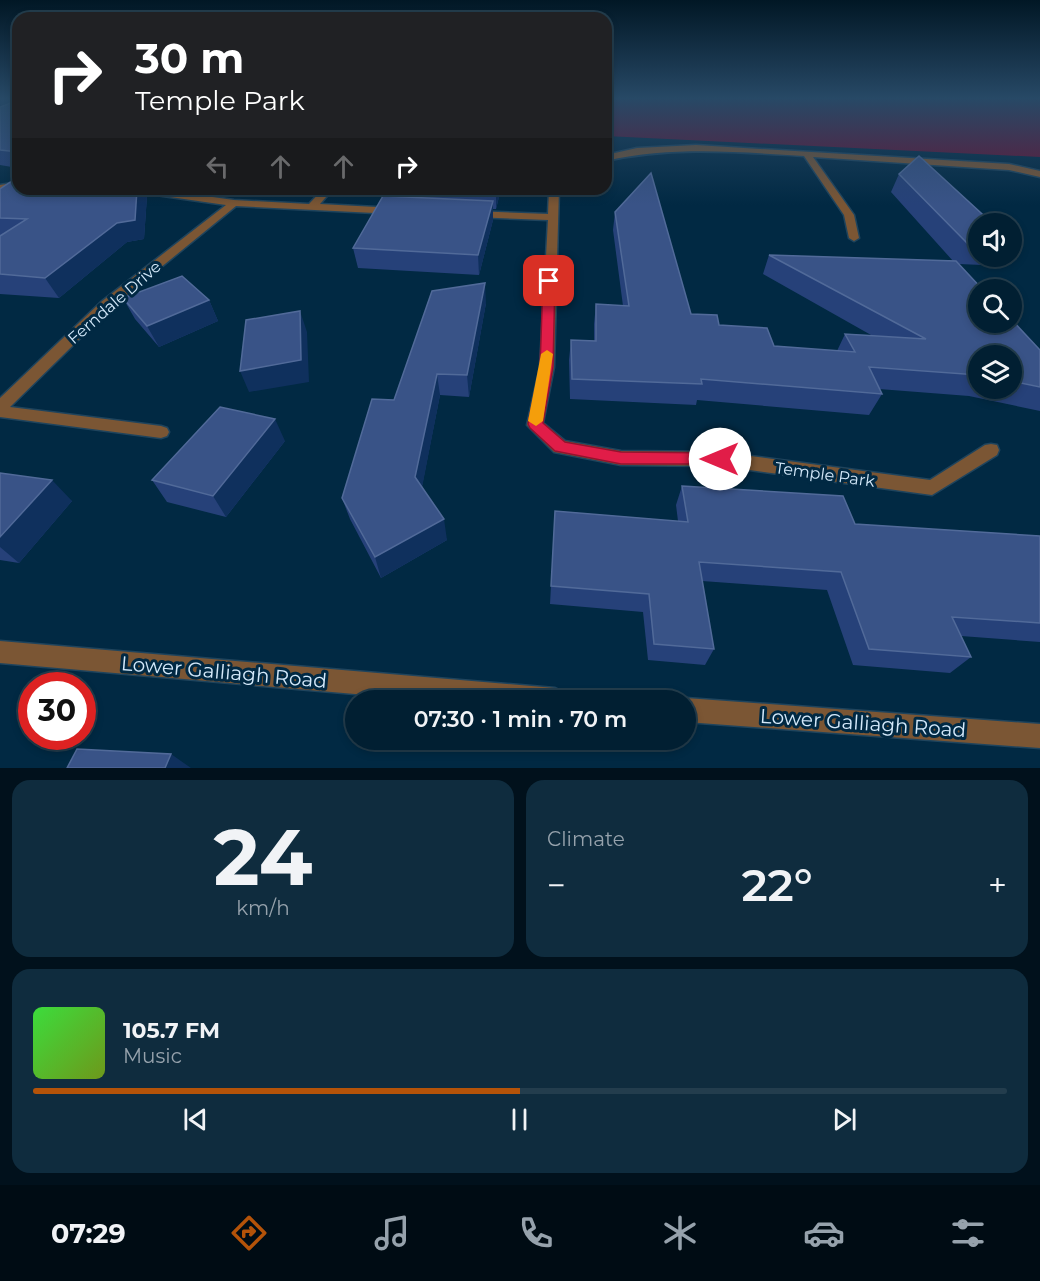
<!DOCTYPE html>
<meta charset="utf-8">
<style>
:root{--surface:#011f32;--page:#0f2c3e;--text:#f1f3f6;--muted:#96a2ac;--line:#233d4d;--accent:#b45309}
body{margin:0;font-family:Montserrat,sans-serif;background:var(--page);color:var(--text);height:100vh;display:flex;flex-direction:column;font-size:22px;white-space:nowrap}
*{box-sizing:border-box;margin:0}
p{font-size:20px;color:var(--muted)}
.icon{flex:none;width:33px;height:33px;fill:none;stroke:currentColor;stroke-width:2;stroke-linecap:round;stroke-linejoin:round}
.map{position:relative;height:768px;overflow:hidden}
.details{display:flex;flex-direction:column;gap:12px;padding:12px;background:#01111c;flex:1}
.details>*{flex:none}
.top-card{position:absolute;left:12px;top:12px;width:600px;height:183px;border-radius:18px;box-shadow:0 3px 9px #0003,0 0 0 2px var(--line);background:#202124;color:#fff;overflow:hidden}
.controls{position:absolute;left:968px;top:213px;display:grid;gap:12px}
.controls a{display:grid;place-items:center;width:54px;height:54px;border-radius:50%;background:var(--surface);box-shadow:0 3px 9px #0003,0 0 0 2px var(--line);font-size:30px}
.speed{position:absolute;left:18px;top:672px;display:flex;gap:12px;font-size:30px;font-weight:700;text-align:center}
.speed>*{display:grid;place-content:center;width:78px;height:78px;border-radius:50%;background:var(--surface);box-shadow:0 3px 9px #0003,0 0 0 2px var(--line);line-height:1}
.speed .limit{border:9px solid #d22;background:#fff;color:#111}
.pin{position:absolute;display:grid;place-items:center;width:51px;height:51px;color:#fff;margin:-26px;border-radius:12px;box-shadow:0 3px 9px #0006}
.me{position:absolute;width:66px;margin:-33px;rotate:270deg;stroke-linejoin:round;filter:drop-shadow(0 0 4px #0008)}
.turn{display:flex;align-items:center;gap:21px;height:126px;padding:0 24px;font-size:27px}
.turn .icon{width:78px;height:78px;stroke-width:2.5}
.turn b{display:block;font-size:42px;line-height:51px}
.lanes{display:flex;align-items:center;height:57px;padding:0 24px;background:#0003;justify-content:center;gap:30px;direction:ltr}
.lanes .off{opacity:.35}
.big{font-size:45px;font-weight:600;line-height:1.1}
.details .tile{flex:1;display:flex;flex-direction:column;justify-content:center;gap:9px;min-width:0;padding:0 21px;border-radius:18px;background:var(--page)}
.details .dial{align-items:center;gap:0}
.dial b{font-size:78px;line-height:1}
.song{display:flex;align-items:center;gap:18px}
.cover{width:72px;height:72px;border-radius:9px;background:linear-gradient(135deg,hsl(120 70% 55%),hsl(80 70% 35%))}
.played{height:6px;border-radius:3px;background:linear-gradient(90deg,var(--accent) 50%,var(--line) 50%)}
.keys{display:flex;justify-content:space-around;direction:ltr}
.heat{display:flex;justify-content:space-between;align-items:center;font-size:33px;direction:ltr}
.details .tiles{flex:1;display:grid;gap:12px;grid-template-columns:1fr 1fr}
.tile:last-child{grid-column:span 2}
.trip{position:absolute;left:345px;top:690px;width:351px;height:60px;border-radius:30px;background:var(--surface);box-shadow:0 3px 9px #0003,0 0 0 2px var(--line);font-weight:600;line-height:60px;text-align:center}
.dock{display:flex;height:96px;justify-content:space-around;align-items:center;background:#000c14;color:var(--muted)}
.dock .icon{width:42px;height:42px}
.dock .selected{color:var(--accent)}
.dock b{font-size:27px;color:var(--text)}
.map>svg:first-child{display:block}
.green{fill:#681132}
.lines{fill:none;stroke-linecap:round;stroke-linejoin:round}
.minor-casing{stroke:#1f445d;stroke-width:3}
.minor{fill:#7b5634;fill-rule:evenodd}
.wall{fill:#264179;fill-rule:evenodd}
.shaded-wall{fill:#0f305d}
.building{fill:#395387;stroke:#516a99;stroke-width:1.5}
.route{fill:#e11d48;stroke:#92132f;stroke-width:1.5}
.slow{fill:#f59e0b}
.labels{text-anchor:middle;stroke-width:6;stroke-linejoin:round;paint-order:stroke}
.street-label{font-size:16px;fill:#d4e9fa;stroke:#012943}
.near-street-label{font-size:20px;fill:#d4e9fa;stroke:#012943}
</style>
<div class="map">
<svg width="1040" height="768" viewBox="0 0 1040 768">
<rect width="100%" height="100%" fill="#012943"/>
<path class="green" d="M606 98H1040V157L606 136Z"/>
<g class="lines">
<defs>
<path id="minor" d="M696 145 1009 164 1040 171V177L1009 170 813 157 854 215 859 238 854 241 849 238 844 215 804 156C737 152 672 146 606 161V155L637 148Z
M18 182V188L0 191V185Z
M130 189H155L234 200 309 204 323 189H333L320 204 395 208 400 211 395 214 236 206 111 308 10 407 161 426 167 428 169 432 167 436 161 438 0 417V398L101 302 226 205 135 192Z
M549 189H559L554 367 543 423 565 441 621 451 720 452 930 480 985 445 991 444 997 445 999 450 997 455 932 495 720 466 621 465 554 452 527 425 540 367 548 220 473 217 468 214 473 211 548 214Z
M0 641 555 688 563 692 567 700H424L0 663Z
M686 698 1040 724V748L686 722V700H680Z"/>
</defs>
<use href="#minor" class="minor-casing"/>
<use href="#minor" class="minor"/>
</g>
<path class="wall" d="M0 98H18V168L0 165Z
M899 174 978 224V256H1011L1005 266 959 264 1040 350V411L969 396 879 389 882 394 869 415 697 400 696 405 570 399 569 360 571 340 594 341V324L596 304 623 306 613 230 615 212 691 314 774 346 837 351 845 334 871 335 763 274 769 255 953 261 891 192ZM978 356H1011V388H978Z
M0 189 147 196 144 239 127 242 59 298 0 294Z
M389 189H501L496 209H493V220L479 275 358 268 353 248 390 197Z
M1011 246H1018L1011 256Z
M123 298 209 300 218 321 159 347 135 319Z
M486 303 469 397 440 395 422 486 447 540 381 578 350 519 342 498 394 400Z
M285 441 226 517 167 502 152 480Z
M0 473 72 501 19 563 0 560Z
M682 486 855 524 1040 536V642L961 636 971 657 950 673 853 665 827 590 702 581 714 649 705 665 648 660 643 612 550 604 555 511 678 521 676 505Z"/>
<path class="shaded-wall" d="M0 98H10L17 110 0 116Z
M137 189H143L147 196 144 239 127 242 59 298 45 278 117 223Z
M496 189H501L496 209Z
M493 201V220L479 275 478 255Z
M485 283 486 303 469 397 467 375Z
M209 300 218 321 159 347 147 326Z
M300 311 307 332 309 382 249 392 240 371Z
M437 374 440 395 420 498 415 477Z
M275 419 285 441 226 517 213 496Z
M52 480 72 501 19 563 0 547V537Z
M444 519 447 540 381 578 375 557Z
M171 754 191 768H165Z"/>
<path class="building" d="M12 98H18V152L0 150V107L11 103Z
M919 156 993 224H978V245L968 244 899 174Z
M651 173 691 314 717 315 719 325 767 328 774 346 855 352 845 334 926 339 769 255 956 261 983 290H978V322H1011V319L1040 350V387L1011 381V356H978V375L869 367 882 394 701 379 702 384 572 379 571 340 596 341V304L629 306 615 212Z
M18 177V189H137L135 220 117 223 45 278 0 274V236L27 219 0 218V189Z
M440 189H496V191Z
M383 196 493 201 478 255 353 248Z
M1011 240 1018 246H1011Z
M182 276 209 300 147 326 123 298Z
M485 283 467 375 437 374 415 477 444 519 375 557 342 498 372 399 394 400 432 291Z
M300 311 301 360 240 371 246 320Z
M220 407 275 419 213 496 152 480Z
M0 473 52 480 0 537Z
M682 486 843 496 855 524 1040 536V623L952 617 971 657 869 649 841 572 699 562 714 649 654 644 649 594 551 586 555 511 688 522Z
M77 749 171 754 165 768H67Z"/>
<linearGradient id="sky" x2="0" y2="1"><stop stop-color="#011725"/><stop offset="0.48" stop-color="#274966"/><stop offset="1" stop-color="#274966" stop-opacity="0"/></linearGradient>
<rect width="1040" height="205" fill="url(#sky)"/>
<path class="route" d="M549 278 555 281 553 367 543 423 565 442 621 452 720 453 726 455 728 459 726 464H621L555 451 530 428 528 424 540 367 543 281Z"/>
<path class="slow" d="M547 350 553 354 543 421 536 426 528 421 541 354Z"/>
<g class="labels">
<g class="street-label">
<text transform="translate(114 302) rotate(-41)" y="6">Ferndale Drive</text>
<text transform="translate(825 474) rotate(8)" y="6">Temple Park</text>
</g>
<g class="near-street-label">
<text transform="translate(224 672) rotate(5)" y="7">Lower Galliagh Road</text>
<text transform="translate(863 723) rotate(4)" y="7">Lower Galliagh Road</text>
</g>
</g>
</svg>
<div class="controls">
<a><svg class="icon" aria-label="sound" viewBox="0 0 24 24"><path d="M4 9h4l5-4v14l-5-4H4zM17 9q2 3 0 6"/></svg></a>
<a><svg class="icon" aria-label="search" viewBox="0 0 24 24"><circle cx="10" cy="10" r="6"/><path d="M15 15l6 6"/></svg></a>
<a><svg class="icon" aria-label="layers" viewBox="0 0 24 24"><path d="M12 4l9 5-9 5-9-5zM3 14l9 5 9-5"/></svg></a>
</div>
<div class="speed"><div class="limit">30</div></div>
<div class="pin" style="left:549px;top:281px;background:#d93025"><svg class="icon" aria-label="arrive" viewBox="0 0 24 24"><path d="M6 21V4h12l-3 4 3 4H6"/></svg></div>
<svg class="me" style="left:720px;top:459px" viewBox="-20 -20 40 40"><circle r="19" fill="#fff"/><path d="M0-13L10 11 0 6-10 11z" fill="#e11d48"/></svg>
<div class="trip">07:30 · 1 min · 70 m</div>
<div class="top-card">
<div class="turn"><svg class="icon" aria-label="right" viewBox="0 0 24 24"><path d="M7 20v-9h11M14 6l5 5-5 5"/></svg><div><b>30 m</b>Temple Park</div></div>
<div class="lanes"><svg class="icon off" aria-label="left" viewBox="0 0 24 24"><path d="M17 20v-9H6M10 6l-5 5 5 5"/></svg><svg class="icon off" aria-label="ahead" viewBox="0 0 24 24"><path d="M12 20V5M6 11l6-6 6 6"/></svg><svg class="icon off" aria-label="ahead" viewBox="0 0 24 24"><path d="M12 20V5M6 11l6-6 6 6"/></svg><svg class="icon" aria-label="right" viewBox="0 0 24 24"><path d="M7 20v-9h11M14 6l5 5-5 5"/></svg></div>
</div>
</div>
<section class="details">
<div class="tiles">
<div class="tile dial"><b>24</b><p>km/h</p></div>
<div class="tile"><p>Climate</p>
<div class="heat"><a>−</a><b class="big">22°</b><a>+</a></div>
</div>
<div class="tile">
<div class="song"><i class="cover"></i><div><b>105.7 FM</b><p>Music</p></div></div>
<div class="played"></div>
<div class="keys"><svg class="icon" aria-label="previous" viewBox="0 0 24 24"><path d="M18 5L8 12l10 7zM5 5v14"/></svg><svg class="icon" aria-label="pause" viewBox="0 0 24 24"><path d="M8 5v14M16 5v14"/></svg><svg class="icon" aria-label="next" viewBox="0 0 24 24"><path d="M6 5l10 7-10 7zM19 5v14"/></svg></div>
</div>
</div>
</section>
<nav class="dock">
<b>07:29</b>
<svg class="icon selected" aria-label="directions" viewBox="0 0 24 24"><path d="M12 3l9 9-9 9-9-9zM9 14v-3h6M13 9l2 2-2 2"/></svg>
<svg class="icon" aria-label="music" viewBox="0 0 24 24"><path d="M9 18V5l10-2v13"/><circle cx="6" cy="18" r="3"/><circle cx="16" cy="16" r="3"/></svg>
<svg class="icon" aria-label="phone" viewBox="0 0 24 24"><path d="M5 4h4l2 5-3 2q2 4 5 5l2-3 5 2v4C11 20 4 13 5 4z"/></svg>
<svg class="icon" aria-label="climate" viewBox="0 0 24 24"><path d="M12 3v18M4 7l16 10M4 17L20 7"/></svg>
<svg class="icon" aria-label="car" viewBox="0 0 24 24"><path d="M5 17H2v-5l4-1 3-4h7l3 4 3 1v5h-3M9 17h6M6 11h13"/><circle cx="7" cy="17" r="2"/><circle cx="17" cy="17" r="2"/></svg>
<svg class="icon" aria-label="filters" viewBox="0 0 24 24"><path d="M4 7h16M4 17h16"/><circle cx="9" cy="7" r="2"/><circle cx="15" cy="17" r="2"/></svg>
</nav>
